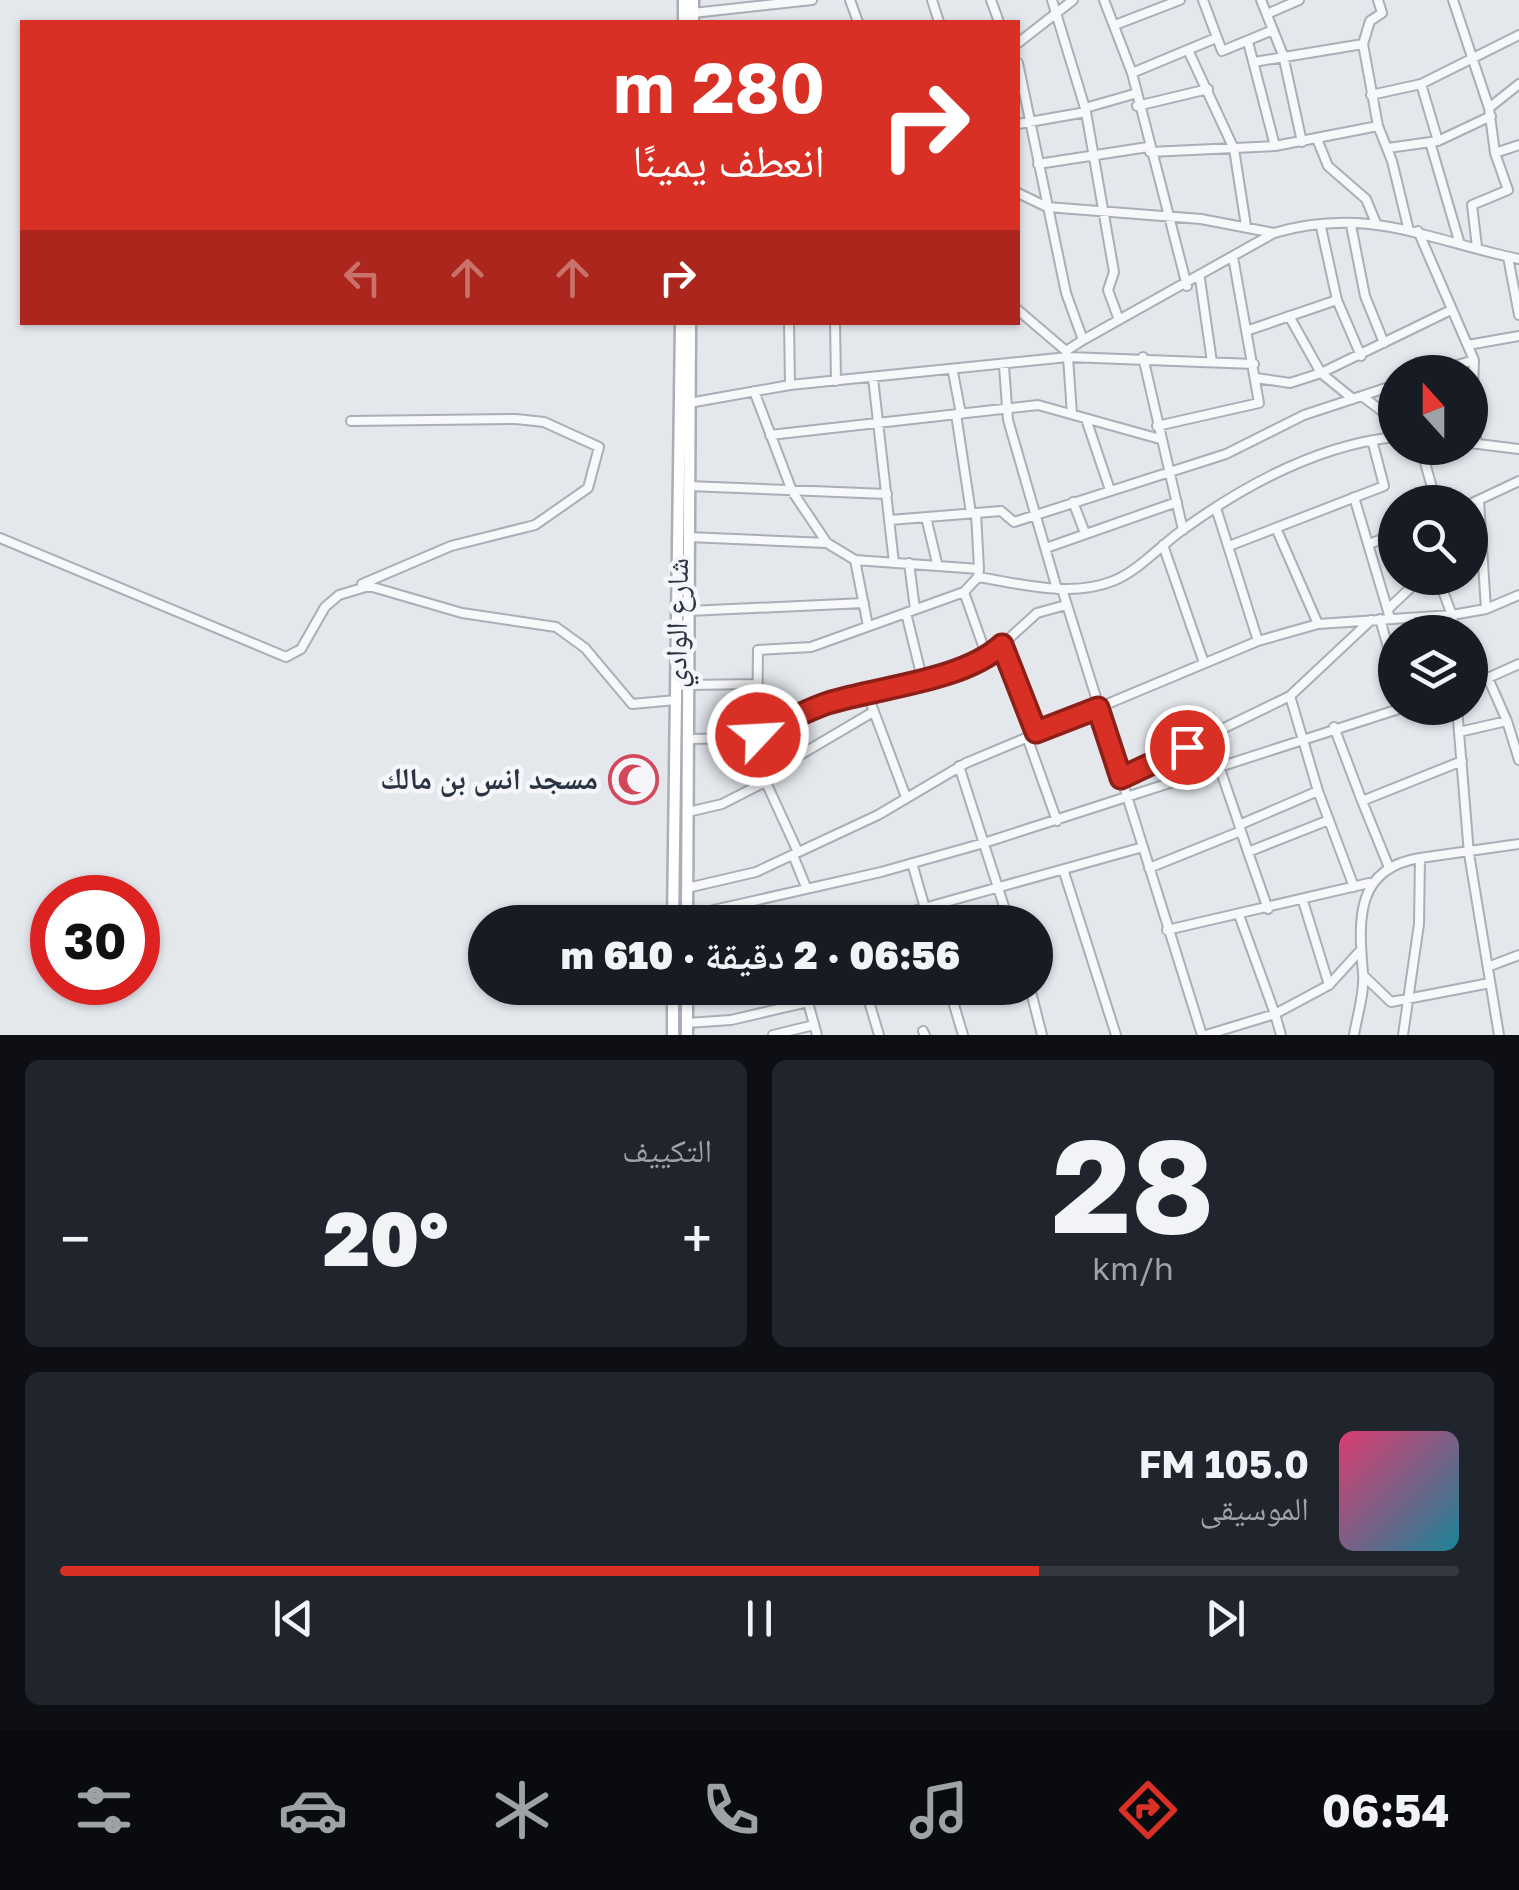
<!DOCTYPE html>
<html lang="ar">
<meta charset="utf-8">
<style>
:root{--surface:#171b24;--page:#20242c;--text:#f1f3f6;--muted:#9ea1a6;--line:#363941;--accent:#d93025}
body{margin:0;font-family:"Golos Text","Noto Naskh Arabic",sans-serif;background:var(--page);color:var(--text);direction:rtl;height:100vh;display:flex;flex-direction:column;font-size:38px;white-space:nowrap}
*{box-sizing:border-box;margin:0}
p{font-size:32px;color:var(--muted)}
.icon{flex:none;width:55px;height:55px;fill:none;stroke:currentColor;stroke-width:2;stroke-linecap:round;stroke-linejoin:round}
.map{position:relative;height:1035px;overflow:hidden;direction:ltr}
.side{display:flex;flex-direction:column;gap:25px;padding:25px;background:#0d0f14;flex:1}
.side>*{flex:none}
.top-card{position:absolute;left:20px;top:20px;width:1000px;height:305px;border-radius:0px;box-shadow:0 2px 8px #0004;direction:rtl;background:#d93025;color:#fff;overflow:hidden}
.needle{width:65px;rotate:339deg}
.tools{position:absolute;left:1378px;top:355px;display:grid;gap:20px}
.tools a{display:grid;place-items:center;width:110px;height:110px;border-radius:50%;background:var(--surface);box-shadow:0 2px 8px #0004;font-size:50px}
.speed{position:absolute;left:30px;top:875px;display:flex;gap:20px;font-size:50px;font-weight:700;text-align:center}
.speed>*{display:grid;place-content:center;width:130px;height:130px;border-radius:50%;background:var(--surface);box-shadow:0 2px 8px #0004;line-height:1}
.speed .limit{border:15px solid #d22;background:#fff;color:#111}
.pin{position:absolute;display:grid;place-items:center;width:85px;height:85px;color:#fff;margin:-42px;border:5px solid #fff;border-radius:50%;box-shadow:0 2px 10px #0007}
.me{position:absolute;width:110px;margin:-55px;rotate:65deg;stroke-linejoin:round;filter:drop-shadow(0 0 8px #0008)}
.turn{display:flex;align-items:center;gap:35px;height:210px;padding:0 30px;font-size:45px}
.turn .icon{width:130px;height:130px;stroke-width:2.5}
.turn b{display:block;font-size:70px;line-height:85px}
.lanes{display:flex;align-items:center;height:95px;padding:0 30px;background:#0003;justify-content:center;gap:50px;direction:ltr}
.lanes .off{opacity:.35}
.big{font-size:75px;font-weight:800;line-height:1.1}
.side .tile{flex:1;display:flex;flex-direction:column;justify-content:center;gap:15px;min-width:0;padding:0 35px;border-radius:15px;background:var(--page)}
.side .dial{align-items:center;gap:0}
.dial b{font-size:130px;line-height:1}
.song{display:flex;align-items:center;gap:30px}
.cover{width:120px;height:120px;border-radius:15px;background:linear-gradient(135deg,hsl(340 70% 55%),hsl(190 70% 35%))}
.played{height:10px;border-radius:5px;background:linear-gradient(90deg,var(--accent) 70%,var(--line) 70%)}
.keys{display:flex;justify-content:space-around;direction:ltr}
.heat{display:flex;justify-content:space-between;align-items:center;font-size:55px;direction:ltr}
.side .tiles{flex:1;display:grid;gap:25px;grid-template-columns:1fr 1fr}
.tile:last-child{grid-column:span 2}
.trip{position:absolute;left:468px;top:905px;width:585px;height:100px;border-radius:50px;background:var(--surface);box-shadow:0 2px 8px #0004;font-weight:800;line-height:100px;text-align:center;direction:rtl}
.dock{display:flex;height:160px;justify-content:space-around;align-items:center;background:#090b0e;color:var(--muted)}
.dock .icon{width:70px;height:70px}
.dock .current{color:var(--accent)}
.dock b{font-size:45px;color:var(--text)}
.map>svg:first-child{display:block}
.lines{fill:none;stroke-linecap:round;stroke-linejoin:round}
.minor-casing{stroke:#a9aeb7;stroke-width:12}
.secondary-casing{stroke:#a9aeb7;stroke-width:15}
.minor{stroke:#f7f8fa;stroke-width:8}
.secondary{stroke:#fff;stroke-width:10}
.route-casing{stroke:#8d1f18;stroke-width:25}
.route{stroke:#d93025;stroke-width:18}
.labels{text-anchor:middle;stroke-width:9;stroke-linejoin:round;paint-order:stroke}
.street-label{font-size:30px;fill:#2b3445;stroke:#f4f6f9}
.poi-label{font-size:30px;font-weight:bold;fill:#2b3445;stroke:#f4f6f9;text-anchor:end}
</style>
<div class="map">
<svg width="1519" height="1035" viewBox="0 0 1519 1035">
<rect width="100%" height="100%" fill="#e4e7ec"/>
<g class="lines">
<defs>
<path id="minor" d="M850 0 858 22
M932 0 939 22
M991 0 999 22
M1052 0 1085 108
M1104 0 1132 73 1187 286
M1203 0 1222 51 1273 30
M1261 0 1283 55 1302 142
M1378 0 1382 13 1370 21 1363 44 1378 126 1392 161 1408 227
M1453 0 1489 108 1495 153 1508 190 1472 205 1477 247
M693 13 812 0
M1267 14 1299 0
M1115 25 1180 0
M1248 42 1275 146
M1018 43 1073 0
M1188 50 1234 149 1246 226
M1254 62 1363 44
M1018 63 1066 293 1083 340
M1132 73 1216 38
M1421 84 1438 141
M1371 95 1421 84 1519 35
M1137 106 1208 89
M1489 108 1519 84
M1086 112 1114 272 1108 290 1119 320
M1018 124 1086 112 1085 108 1134 94
M1317 139 1328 166 1366 199 1376 223
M1430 142 1459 241
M1388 148 1438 141 1491 116
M1150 152 1275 146 1378 126
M1495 153 1519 145
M1038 164 1148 147
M1018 193 1047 207 1201 219 1274 233
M1351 225 1365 296 1384 343
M1321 227 1337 300 1361 356
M1418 231 1474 360 1472 414 1477 444
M1508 257 1519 315
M1200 279 1212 362
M1018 310 1066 351
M1289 316 1321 373 1451 310
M789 322 790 385
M835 322 836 381
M1249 330 1337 300
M1468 345 1519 336
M1143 357 1183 530
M1004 366 1008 420 1057 589
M953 372 961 414
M1435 372 1474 360
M873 378 894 563
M1256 378 1290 383 1321 373 1353 399
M754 391 792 491 827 543
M1362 396 1395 421
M689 403 790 385 1068 357 1066 351 1083 340 1274 233C1370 205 1430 241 1519 259
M956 414 971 513
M1072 414 1068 357 1254 364
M1086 419 1110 490
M351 421 516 419 544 422 599 447 588 488 535 525 451 546 362 584
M1157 426 1259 403 1233 257
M770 435 1038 405 1160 439
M1470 443 1519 449
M1421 448 1436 502
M688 486 887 494
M1354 497 1390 618
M1479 501 1486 609
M1073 502 1085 533
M1470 504 1519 481
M1216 508 1258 641
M976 513 979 569
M926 517 937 563
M890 520 1001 511 1014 522 1226 454 1304 415 1395 385
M1276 528 1318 624
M688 537 827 543 855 560 979 569 978 577C1022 584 1070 598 1113 581 1138 571 1159 547 1181 531 1243 486 1318 445 1395 437
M0 538 286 657 301 649 325 607 339 595 369 586 462 613 556 627 585 648 632 704 676 700
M1369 544 1395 534
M1163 545 1204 663
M1229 546 1384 486 1372 440
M1046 548 1177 502
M855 560 868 626
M909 563 915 609
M1438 578 1452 615 1486 609 1519 595
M1062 589 1202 1035
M964 592 987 657
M1388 609 1421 578
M688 611 864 603
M906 613 922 678
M1380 619 1395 672
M1002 645 1036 732
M1488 678 1507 721
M688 685 756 684
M1470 686 1519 664
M867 693 906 797
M1290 696 1318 791 1354 887
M1457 708 1469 854 1499 1035
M1334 727 1362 801
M1459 732 1507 721 1519 760
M757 735 758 650 811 647 964 592 978 577
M1027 737 1057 821
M688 739 752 738 818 706 954 670 994 652 1037 613 1066 605
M746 739 798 852
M1187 747 1197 774
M959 766 1009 922
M1219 766 1240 827
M761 778 873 712
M1121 778 1290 696 1371 620
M688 812 722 804 763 783
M1239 825 1318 791
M1248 852 1268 909
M793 855 806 887
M912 863 929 922
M1388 865 1362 801 1462 761
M1149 868 1241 831 1248 852 1329 820
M1064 872 1116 1035
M687 888 756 872 878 815 966 763 1258 641 1318 624 1452 615 1454 632
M1303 901 1329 985
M1239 915 1275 1014 1329 985 1359 952
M687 916 881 872 984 843 1402 708
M874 922 1143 847
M1167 930 1369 883
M1490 966 1519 955
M1364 976 1391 1002 1490 983
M804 988 817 1035
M865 988 879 1035
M949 988 963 1035
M1030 988 1042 1035
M687 1023 731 1020 808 1002
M923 1031 925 1035
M773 1035 814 1025
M1206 1035 1275 1014 1281 1035
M1354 1035C1357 1016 1365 992 1363 973 1358 918 1356 868 1420 858
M1403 1035 1419 924 1420 858 1519 844"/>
<path id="secondary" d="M684 22V0
M693 22V0
M673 922 681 322
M687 922 690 322
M673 988V1035
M687 1035V988"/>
</defs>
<use href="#minor" class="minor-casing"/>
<use href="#secondary" class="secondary-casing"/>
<use href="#minor" class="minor"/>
<use href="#secondary" class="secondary"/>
</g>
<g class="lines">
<defs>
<path id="route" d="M758 735C781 724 804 711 828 703 879 687 963 681 1002 645L1036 732 1098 708 1121 778 1187 747"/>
</defs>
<use href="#route" class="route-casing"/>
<use href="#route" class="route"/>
</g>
<defs>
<symbol id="mosque-ring" viewBox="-11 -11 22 22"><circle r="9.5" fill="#f4f6f9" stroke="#d1495b" stroke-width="1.5"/><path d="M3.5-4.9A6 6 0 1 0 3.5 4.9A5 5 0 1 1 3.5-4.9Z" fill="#d1495b"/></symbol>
</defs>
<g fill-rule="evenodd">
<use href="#mosque-ring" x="606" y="752" width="55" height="55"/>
</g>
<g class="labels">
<g class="street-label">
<text transform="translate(677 623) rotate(-89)" y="10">شارع الوادي</text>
</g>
<g class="poi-label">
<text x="598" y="789">مسجد انس بن مالك</text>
</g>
</g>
</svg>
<div class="tools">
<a><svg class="needle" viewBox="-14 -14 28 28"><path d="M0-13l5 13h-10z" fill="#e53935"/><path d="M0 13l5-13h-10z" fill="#9ea1a6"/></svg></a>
<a><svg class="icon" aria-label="search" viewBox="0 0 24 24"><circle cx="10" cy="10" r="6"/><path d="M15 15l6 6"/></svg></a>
<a><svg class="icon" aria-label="layers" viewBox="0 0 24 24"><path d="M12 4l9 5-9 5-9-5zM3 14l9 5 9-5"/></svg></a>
</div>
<div class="speed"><div class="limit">30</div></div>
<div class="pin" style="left:1187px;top:747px;background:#d93025"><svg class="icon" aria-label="arrive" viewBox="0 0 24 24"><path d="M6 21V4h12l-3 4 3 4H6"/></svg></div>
<svg class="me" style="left:758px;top:735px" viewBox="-20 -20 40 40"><circle r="17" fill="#d93025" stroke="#fff" stroke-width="3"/><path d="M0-11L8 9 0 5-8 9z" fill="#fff"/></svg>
<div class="trip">06:56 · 2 دقيقة · 610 m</div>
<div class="top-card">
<div class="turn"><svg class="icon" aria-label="right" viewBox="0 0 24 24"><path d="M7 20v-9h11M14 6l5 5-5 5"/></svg><div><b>280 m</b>انعطف يمينًا</div></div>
<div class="lanes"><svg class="icon off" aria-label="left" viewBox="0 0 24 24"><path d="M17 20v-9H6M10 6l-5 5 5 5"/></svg><svg class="icon off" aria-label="ahead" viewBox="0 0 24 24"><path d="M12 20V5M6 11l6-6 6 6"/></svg><svg class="icon off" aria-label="ahead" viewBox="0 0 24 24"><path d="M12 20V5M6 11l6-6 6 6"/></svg><svg class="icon" aria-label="right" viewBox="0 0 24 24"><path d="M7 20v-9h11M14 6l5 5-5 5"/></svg></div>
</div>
</div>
<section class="side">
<div class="tiles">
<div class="tile dial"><b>28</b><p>km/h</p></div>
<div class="tile"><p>التكييف</p>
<div class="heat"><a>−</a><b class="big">20°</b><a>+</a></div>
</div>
<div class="tile">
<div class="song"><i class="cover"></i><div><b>105.0 FM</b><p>الموسيقى</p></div></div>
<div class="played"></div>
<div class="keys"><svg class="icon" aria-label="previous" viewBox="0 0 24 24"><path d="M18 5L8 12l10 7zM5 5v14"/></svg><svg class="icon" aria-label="pause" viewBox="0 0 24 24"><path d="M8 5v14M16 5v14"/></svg><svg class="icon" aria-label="next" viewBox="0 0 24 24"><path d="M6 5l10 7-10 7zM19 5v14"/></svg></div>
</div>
</div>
</section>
<nav class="dock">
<b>06:54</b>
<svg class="icon current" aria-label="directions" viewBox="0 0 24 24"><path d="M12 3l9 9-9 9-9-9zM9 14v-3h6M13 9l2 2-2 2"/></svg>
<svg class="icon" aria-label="music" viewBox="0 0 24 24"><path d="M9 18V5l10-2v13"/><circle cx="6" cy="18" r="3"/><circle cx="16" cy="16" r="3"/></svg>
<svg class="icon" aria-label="phone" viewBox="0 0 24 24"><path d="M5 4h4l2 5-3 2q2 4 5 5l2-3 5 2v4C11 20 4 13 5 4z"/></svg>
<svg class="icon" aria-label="climate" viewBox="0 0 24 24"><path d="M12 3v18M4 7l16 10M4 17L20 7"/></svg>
<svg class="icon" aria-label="car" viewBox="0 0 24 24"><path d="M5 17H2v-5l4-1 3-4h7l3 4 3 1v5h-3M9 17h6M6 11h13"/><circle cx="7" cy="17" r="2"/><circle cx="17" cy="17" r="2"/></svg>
<svg class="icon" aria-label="filters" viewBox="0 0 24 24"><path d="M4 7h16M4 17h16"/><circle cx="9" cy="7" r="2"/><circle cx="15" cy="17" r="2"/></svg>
</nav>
